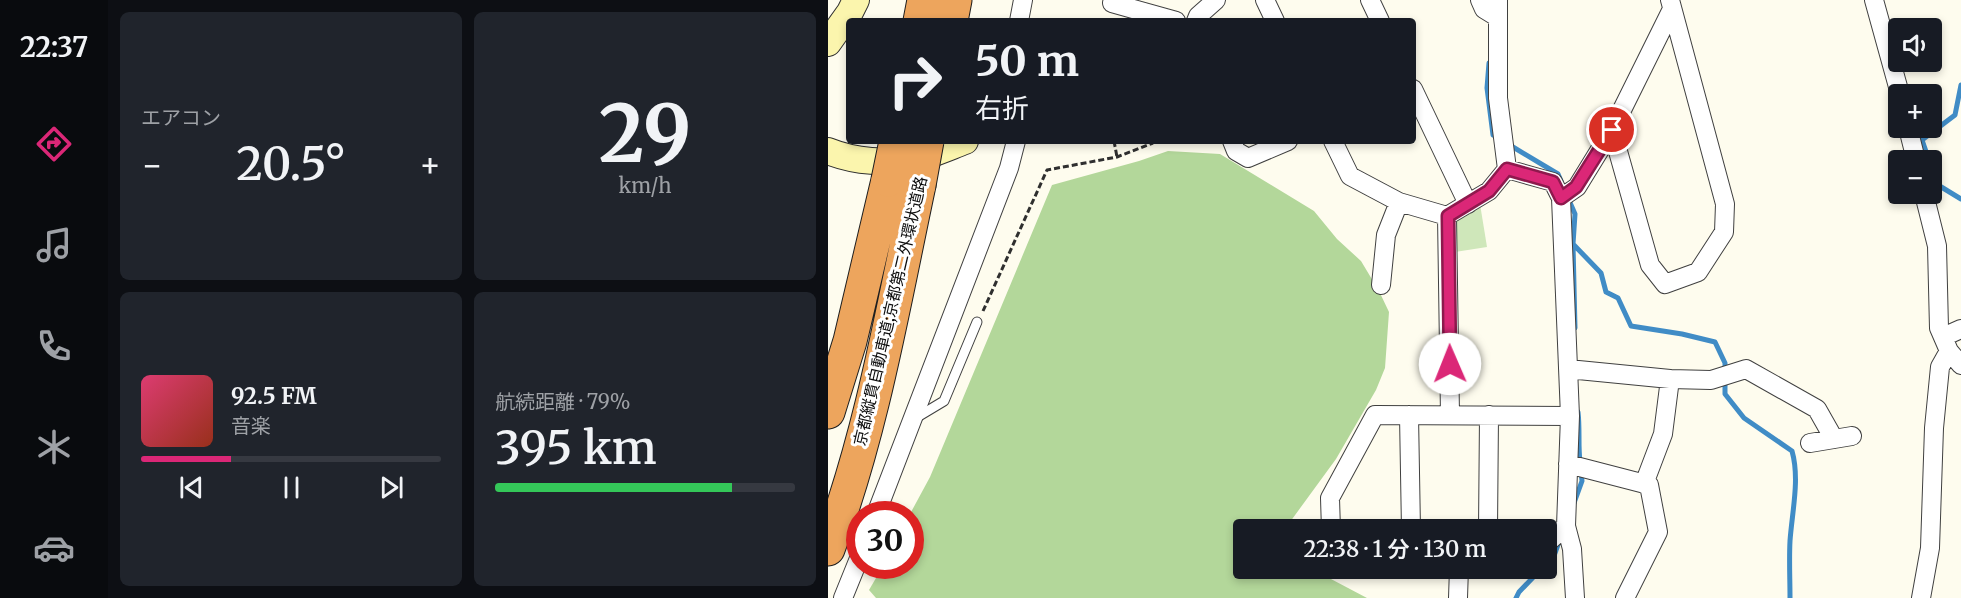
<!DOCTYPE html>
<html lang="ja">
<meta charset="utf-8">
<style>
:root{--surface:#171b24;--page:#20242c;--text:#f1f3f6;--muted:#9ea1a6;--line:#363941;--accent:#db2777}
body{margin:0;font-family:Merriweather,"Noto Sans JP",serif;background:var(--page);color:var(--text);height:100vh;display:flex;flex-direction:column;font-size:22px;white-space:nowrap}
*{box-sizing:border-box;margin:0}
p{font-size:20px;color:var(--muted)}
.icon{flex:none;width:33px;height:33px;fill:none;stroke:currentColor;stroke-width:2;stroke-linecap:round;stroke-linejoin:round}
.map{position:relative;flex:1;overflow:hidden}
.sheet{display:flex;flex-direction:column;gap:12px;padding:12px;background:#0d0f14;width:720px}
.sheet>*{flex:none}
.top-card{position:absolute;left:18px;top:18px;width:570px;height:126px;border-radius:6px;box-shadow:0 3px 9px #0003;background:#171b24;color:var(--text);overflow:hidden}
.controls{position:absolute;left:1060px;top:18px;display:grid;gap:12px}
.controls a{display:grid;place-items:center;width:54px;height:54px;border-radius:6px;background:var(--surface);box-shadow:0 3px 9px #0003;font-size:30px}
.speed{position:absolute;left:18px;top:501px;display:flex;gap:12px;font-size:30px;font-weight:700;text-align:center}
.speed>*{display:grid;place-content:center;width:78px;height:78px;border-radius:50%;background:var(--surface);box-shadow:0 3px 9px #0003;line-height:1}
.speed .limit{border:9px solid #d22;background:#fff;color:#111}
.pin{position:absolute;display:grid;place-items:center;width:51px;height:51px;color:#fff;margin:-26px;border:3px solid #fff;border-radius:50%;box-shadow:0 2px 6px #0007}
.me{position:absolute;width:66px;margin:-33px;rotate:359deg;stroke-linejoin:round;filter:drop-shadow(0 0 4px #0008)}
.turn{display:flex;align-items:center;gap:21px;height:126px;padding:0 30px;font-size:27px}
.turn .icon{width:78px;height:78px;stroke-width:2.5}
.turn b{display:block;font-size:42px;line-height:51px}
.big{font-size:45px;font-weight:600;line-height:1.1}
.sheet .widget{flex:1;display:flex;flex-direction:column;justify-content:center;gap:9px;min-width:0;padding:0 21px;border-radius:9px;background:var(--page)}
.sheet .dial{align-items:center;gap:0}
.dial b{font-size:78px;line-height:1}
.song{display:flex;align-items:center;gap:18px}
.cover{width:72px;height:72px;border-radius:9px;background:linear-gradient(135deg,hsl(340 70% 55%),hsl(10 70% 35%))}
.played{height:6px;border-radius:3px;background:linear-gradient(90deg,var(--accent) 30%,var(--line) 30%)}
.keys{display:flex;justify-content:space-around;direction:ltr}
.heat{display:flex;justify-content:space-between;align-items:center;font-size:33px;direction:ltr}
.charge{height:9px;border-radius:4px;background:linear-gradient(90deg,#34c759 79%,var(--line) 0)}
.sheet .tiles{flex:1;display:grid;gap:12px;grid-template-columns:repeat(2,1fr)}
.trip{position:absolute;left:405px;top:519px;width:324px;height:60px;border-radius:6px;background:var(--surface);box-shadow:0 3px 9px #0003;font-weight:600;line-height:60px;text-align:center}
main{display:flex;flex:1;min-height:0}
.tabs{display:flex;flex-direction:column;width:108px;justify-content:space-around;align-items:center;background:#090b0e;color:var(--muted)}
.tabs .icon{width:42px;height:42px}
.tabs .active{color:var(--accent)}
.tabs b{font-size:27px;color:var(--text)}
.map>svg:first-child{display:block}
.green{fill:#cfe7ba}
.forest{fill:#b3d79a}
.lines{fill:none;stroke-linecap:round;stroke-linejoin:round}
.stream{stroke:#408cc6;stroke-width:5}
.lane-casing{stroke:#404040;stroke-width:11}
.street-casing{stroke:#404040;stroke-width:20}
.secondary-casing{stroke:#2f2f2f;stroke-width:28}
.highway-casing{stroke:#1e1e1e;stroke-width:35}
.path{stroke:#2f2f2f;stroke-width:3;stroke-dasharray:6 3;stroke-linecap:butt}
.lane{stroke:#fff;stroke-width:9}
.street{stroke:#fff;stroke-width:18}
.secondary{stroke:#fbf5ad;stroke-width:26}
.highway{stroke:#eda55d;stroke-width:33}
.highway-bridge-casing{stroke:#1e1e1e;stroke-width:35;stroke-linecap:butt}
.highway-bridge{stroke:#eda55d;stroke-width:33}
.route-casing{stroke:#8e194d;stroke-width:15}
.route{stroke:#db2777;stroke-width:10}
.labels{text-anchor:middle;stroke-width:6;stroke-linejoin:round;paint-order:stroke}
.street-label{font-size:16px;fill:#0d0d0d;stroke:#fff}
</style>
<main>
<nav class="tabs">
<b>22:37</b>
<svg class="icon active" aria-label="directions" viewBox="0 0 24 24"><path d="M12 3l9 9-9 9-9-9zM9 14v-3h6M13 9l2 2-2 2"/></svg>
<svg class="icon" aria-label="music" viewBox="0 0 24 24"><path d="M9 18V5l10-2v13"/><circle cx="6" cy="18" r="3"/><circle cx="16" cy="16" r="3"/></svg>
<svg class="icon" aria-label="phone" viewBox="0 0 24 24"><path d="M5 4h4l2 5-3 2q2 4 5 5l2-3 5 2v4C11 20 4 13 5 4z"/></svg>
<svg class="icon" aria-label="climate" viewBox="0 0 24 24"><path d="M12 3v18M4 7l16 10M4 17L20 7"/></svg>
<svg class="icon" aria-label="car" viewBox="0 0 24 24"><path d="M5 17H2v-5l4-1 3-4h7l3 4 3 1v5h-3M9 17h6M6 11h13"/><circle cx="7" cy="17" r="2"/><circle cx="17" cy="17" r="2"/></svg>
</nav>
<section class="sheet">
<div class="tiles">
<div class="widget"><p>エアコン</p>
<div class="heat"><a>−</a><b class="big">20.5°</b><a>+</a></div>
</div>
<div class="widget dial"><b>29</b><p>km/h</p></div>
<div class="widget">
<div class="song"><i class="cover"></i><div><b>92.5 FM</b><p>音楽</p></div></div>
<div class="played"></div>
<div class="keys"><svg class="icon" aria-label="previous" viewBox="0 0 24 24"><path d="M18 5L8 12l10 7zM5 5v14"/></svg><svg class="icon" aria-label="pause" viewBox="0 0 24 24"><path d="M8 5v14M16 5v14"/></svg><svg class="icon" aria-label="next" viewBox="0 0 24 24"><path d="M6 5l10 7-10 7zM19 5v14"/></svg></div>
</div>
<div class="widget"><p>航続距離 · 79%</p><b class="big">395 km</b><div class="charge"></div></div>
</div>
</section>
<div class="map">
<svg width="1133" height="598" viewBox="0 0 1133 598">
<rect width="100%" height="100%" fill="#fefcee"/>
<path class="green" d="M652 204 659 247 627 252 626 233 628 220Z"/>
<path class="forest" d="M340 151 392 154 486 211 509 239 533 261 551 291 561 312 557 368 548 390 508 459 462 522V529L416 530V568L484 569 539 598H48L41 590 55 566H82V514L102 477 224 185 311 161Z"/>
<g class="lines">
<path class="stream" d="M661 63 659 88 665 135 669 137
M680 144 730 174 733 181
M1101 160 1094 140 1127 115 1133 85
M1104 167 1110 185 1133 199
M740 198 747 214 745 244 773 273 778 292 790 298 803 326 854 334 887 342 897 363V371
M745 244 747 328
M897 380V394L916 418 964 451C972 479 964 512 962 541 961 560 962 579 962 598
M750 412C752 429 750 445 752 462
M746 503 754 481 753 471
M718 564 726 556 732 539
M688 598 691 592 714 568"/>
<defs>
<path id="lane" d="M86 419 116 401 149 322"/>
<path id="street" d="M437 0 447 21
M542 0 552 21
M652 0 656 9 669 17
M1046 0 1072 94
M284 3 348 21
M191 21 195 0
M368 21 370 16 388 0
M585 89 640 204
M1080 128 1088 160
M784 130 822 265 837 284 870 272 896 232 897 204 842 0
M404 141 408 151 420 158 460 141
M505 141 522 176 571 202 619 216 661 191 679 169 670 98V0
M679 169 725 182 733 198 742 416 738 526 718 544
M1096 194 1109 246 1111 328 1121 351 1133 365
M733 198 749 187 784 130 844 9
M619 216 622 415
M553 285 558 235 571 202
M1115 337 1133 329
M740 369 842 379 883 380 918 369 989 409 1006 439
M581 415 583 530
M982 443 1024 436
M740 464 821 485 830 532 797 598
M816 484 835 434 842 379
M48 514 181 168 188 141
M738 526 744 549 747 598
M503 530 502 498 547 415 742 416
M660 530 661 415
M15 598 32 556
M630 598 631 568
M1093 598 1102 548 1106 428 1112 367 1121 351"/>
<path id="secondary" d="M0 43 22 12 28 0
M0 151C27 162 59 164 88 158 104 155 121 147 137 141"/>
<path id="highway" d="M92 21 96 0
M123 21 127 0
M0 412 22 341 60 180
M0 549C44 432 65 307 91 185"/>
</defs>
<use href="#lane" class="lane-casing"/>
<use href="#street" class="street-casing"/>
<use href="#secondary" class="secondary-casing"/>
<use href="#highway" class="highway-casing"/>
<path class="path" d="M286 141 289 157
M155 311 219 170 289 157 325 143"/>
<use href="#lane" class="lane"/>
<use href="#street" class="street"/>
<use href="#secondary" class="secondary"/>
<use href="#highway" class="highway"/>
<defs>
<path id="highway-bridge" d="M60 180 68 141
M91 185 99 141"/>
</defs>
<use href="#highway-bridge" class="highway-bridge-casing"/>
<use href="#highway-bridge" class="highway-bridge"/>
</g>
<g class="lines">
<defs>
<path id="route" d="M622 364 620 216 661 191 679 169 725 182 733 198 748 187 784 130"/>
</defs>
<use href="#route" class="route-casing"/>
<use href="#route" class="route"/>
</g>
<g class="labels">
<g class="street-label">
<text transform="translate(62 311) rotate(-77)" y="6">京都縦貫自動車道;京都第二外環状道路</text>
</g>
</g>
</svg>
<div class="controls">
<a><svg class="icon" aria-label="sound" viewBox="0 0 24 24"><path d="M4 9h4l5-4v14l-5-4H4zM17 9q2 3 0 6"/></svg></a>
<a>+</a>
<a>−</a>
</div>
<div class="speed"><div class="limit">30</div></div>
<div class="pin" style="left:784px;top:130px;background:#d93025"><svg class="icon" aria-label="arrive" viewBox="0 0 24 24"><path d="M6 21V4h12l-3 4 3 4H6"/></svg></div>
<svg class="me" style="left:622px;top:364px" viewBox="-20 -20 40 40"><circle r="19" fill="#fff"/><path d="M0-13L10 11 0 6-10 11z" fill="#db2777"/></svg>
<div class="trip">22:38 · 1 分 · 130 m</div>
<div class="top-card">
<div class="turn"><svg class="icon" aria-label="right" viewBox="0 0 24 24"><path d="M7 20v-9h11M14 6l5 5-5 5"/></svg><div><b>50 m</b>右折</div></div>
</div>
</div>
</main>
